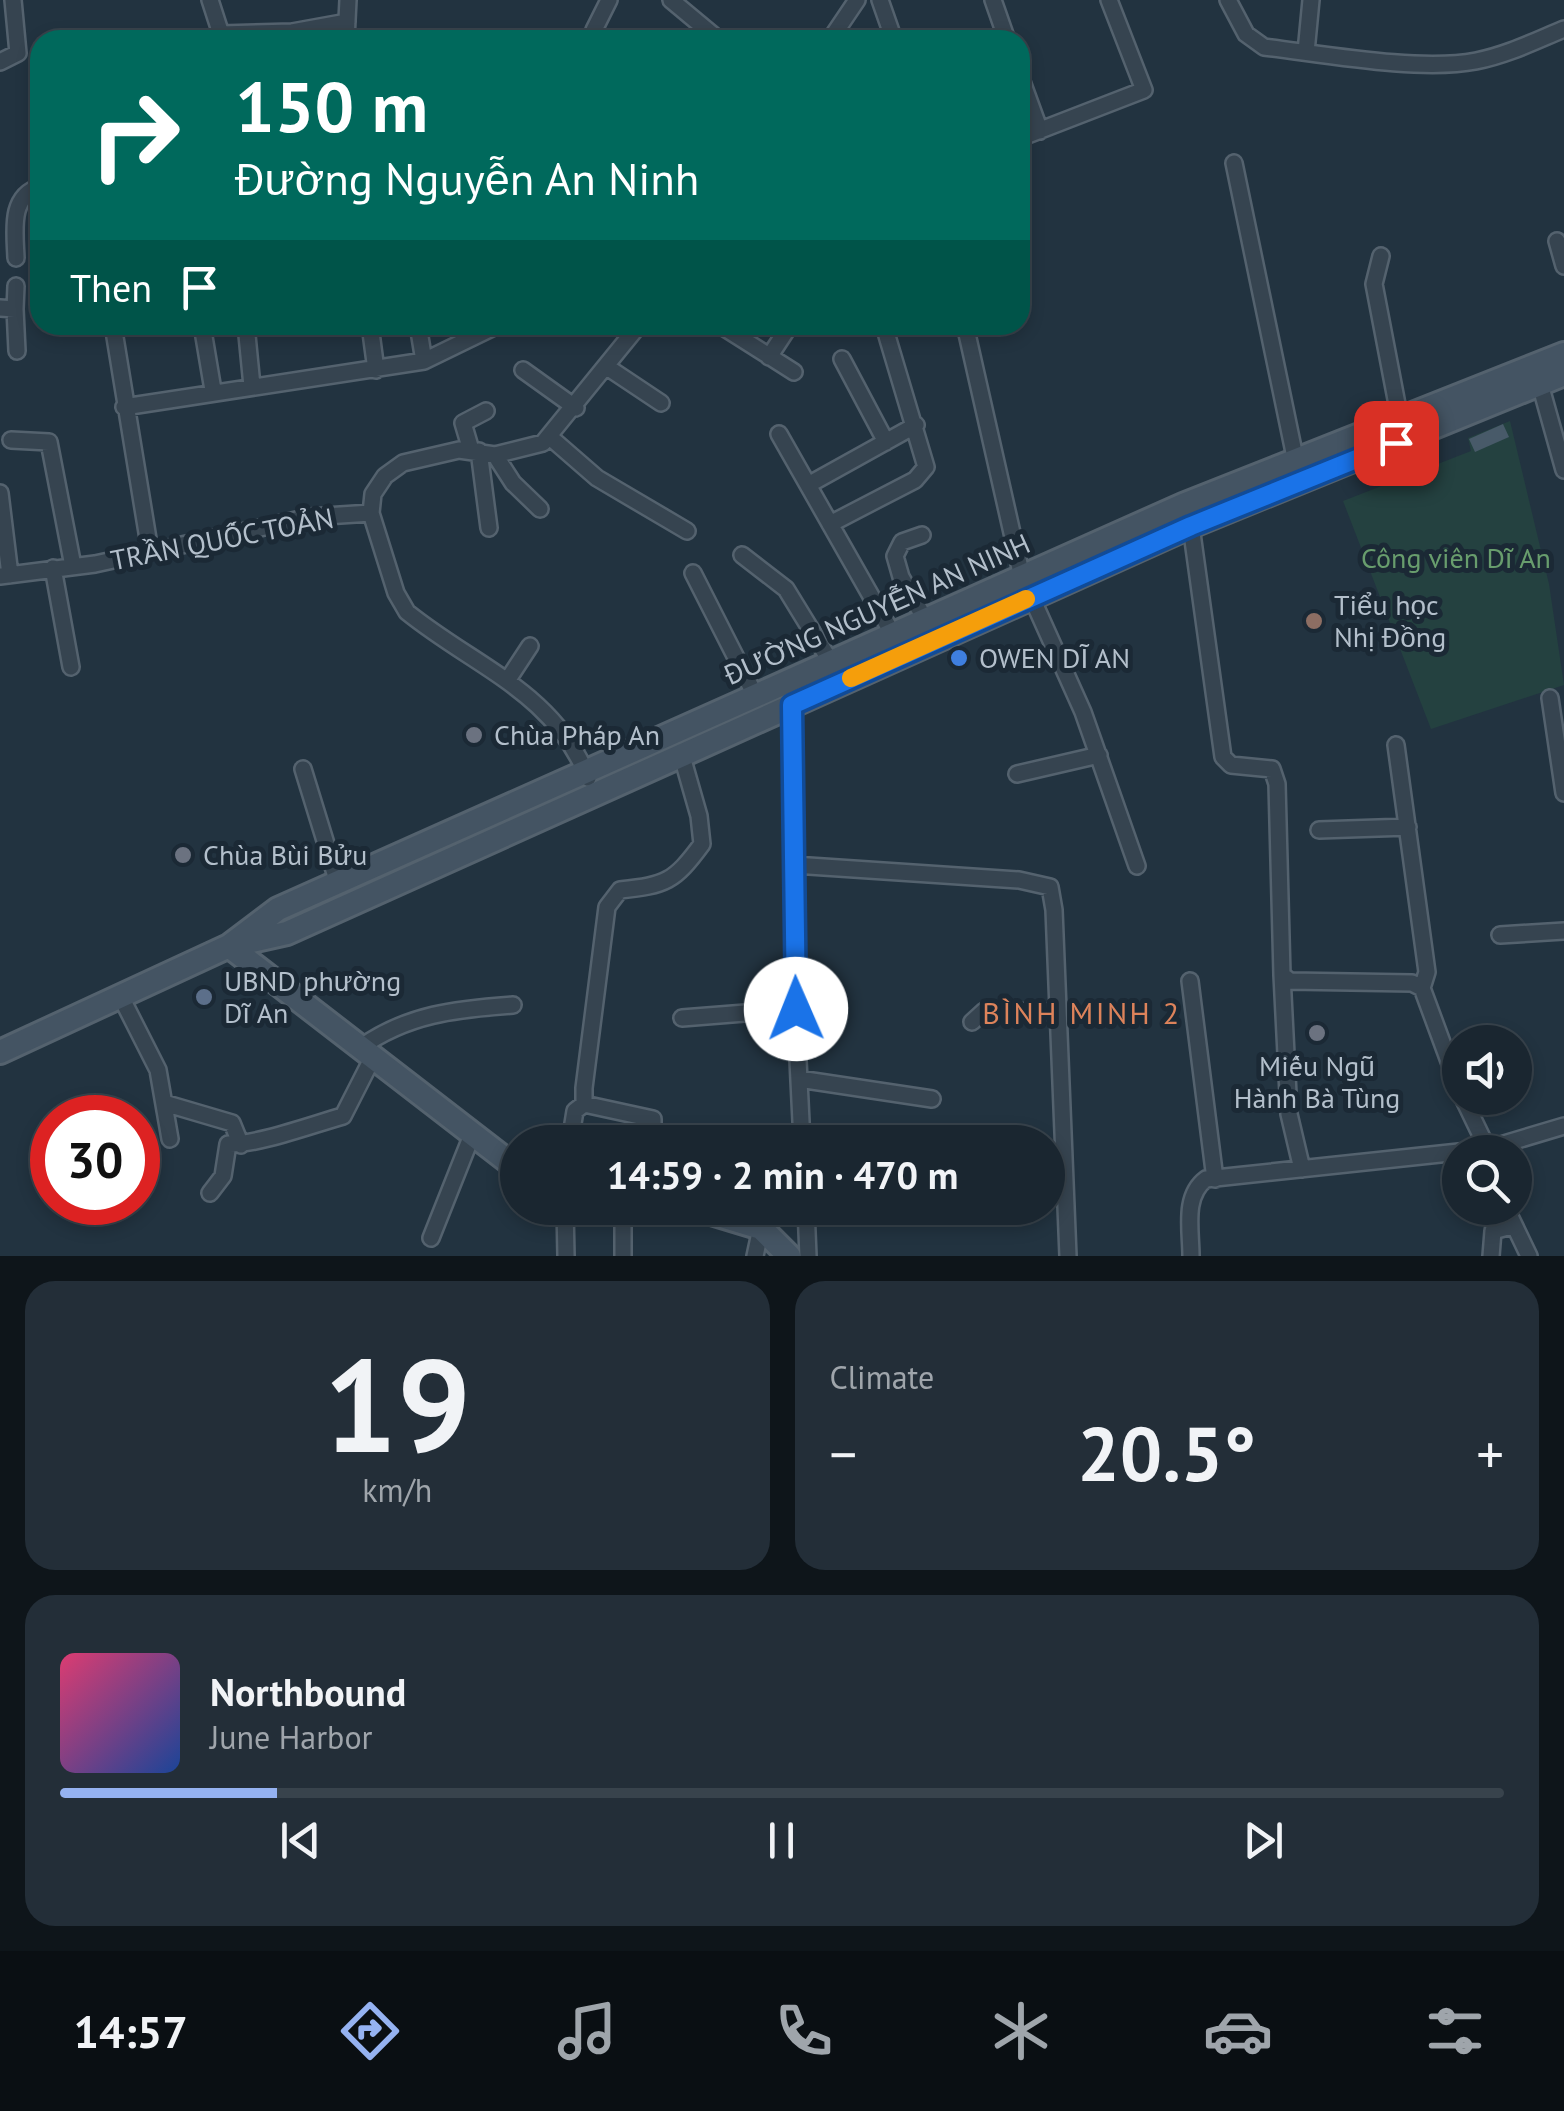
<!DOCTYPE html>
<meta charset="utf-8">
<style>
:root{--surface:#1a2630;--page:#232e38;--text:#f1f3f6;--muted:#9fa5ab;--line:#38434c;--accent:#95b2f1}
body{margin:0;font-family:"PT Sans",sans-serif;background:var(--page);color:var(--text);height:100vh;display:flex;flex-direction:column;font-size:38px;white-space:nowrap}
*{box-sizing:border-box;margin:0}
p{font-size:32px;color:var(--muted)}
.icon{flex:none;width:55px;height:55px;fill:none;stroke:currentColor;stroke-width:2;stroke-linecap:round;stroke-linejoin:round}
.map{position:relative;height:1256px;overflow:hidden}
.side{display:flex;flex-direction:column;gap:25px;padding:25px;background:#0e151a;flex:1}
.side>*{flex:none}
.hud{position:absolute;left:30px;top:30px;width:1000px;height:305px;border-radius:30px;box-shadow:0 5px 15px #0003,0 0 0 2px var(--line);background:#00695c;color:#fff;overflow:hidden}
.controls{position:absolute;left:1442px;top:1025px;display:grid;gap:20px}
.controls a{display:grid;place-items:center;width:90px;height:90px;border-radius:50%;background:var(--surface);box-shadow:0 5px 15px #0003,0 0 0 2px var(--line);font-size:50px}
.speed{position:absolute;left:30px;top:1095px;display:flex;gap:20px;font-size:50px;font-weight:700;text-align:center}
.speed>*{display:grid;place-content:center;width:130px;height:130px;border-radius:50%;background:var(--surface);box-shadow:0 5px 15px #0003,0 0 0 2px var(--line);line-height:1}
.speed .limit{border:15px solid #d22;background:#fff;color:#111}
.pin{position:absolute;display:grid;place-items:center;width:85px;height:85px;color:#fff;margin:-42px;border-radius:20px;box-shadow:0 5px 15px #0006}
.me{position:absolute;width:110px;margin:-55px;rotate:359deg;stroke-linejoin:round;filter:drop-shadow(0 0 8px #0008)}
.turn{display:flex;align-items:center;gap:35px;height:210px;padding:0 40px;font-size:45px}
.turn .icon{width:130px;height:130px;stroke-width:2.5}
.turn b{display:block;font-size:70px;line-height:85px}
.then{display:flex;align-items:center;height:95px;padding:0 40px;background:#0003;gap:20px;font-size:38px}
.big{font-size:75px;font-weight:600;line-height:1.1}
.side .card{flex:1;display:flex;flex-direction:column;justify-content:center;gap:15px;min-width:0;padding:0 35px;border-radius:30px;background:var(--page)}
.side .dial{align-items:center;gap:0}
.dial b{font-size:130px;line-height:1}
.song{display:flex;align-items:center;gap:30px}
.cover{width:120px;height:120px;border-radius:15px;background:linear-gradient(135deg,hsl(340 70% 55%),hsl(220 70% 35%))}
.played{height:10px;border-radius:5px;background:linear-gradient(90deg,var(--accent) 15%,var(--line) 15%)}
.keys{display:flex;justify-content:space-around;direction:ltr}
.heat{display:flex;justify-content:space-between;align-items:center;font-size:55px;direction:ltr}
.side .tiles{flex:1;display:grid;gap:25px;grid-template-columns:1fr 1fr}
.card:last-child{grid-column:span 2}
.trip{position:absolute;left:500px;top:1125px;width:565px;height:100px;border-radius:50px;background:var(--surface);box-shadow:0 5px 15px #0003,0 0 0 2px var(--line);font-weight:600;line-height:100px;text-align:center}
.menu{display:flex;height:160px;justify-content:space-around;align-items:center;background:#0a0f13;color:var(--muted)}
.menu .icon{width:70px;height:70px}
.menu .on{color:var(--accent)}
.menu b{font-size:45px;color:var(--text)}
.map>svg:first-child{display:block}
.green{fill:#244140}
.building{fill:#485a69}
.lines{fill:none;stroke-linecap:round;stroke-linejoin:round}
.street-casing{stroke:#54626e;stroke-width:20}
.secondary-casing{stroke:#54626e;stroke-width:28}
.street{stroke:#364450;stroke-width:15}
.secondary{stroke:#445463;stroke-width:22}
.route-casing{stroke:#114b97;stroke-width:25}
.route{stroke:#1a73e8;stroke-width:18}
.slow{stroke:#f59e0b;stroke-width:18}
.education-dot{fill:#8d6e63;stroke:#1b2935;stroke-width:4}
.shop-dot{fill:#3f7fe0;stroke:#1b2935;stroke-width:4}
.worship-dot{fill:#6b7280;stroke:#1b2935;stroke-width:4}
.service-dot{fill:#5c6f8a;stroke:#1b2935;stroke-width:4}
.labels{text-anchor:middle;stroke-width:10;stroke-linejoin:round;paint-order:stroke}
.street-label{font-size:28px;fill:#b3bfcb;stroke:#1b2935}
.park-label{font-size:28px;fill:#689d6d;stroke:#1b2935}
.poi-label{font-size:28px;fill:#b3bfcb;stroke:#1b2935;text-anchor:start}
.neighbourhood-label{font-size:30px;letter-spacing:2.5px;fill:#dd835b;stroke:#1b2935}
</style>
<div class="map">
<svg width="1564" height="1256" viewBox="0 0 1564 1256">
<rect width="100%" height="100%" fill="#223340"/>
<path class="green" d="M1510 421 1549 584 1564 685 1431 729 1343 501 1471 451 1468 438Z"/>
<path class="building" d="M1503 424 1509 437 1475 452 1469 439Z"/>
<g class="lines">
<defs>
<path id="street" d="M210 0 221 34 292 32 347 22
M671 0 719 40
M880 0 894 40
M993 0 1007 40
M1228 0 1246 34 1264 47C1323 54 1419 72 1476 61 1507 55 1535 41 1564 29
M346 40 348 0
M597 40 594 30 609 0
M830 40 857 0
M1306 52 1311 0
M0 62 18 53 13 0
M1020 76 1040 131
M1020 138 1144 90 1109 0
M1234 163 1296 462
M1557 241 1564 266
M1381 256 1374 284 1400 420
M16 258C15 231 9 196 40 187
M0 308 15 309 17 351
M15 309 16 286
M113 325 150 551
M202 325 213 390
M246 325 252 386
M370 325 376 370
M720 325 794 372
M965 325 1022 577
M769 357 790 325
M842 359 886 442
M424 361 498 325
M607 367 661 403
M523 370 576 408
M1540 384 1564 470
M124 407 424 361 418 325
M779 434 904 654
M551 438 597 478 687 531
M11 440 49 442 73 566
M471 450 463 423 486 411
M479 451 489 528
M495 455 513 483 540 509
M808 485 916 425
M0 493 10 575
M830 524 915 480 926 467 887 336
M1191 526 1223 757 1231 765 1272 769 1277 784 1282 975 1290 981 1412 983 1422 988 1460 1091
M922 535 902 542 895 556 901 577 926 621
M742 555 786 589 832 664
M53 568 71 667
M693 573 756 697
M0 576 95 564 310 517 371 513
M1031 596 1083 712 1137 866
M507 681 530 646
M1550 698 1564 793
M791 705 795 999 802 1142
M1396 745 1427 972 1422 988
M303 769 338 883
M1017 774 1099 755
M588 778C554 692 475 667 407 612L396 593 371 513 373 494 385 476 403 463 459 450 495 455 543 443 639 325
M1319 830 1408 827
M794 865 1019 880 1050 887 1054 910 1068 1256
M1500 935 1564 931
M1282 975 1289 1114 1302 1169
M1190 981 1215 1179
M121 997 158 1070 170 1139
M682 1018 795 1009
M972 1022 984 1011 1058 1012
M360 1048C407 1014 457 1009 513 1005
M799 1079 932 1099
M1463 1098 1489 1152
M164 1103 232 1123 241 1145
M570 1142 575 1111 584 1104
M653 1142V1119L584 1104V1088L607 907 620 890C666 885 674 882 702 844L699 816 681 753
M210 1193 223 1176 228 1144C257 1145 311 1125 343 1116L372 1059
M565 1208 566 1256
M623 1208V1256
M806 1208 808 1256
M1506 1208 1529 1256
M431 1238 472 1135
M755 1256 761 1228
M1191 1256C1191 1230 1183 1196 1206 1179L1487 1149 1564 1126
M1491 1256 1493 1231 1511 1226"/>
<path id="secondary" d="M229 946 287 933 1191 526 1564 374
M229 946 518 1169
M0 1052 229 946 278 909 1183 505 1564 354
M695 1208 761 1228 789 1256"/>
</defs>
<use href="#street" class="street-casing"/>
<use href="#secondary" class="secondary-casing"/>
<use href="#street" class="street"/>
<use href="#secondary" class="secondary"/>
</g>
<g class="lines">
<defs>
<path id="route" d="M796 1009 792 705 1191 526 1396 443"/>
</defs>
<use href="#route" class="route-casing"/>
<use href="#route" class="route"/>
<path class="slow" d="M851 678 1026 599"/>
</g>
<circle class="education-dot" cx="1314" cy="621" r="10"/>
<circle class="shop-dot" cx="959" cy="658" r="10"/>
<g class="worship-dot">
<circle cx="474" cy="735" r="10"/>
<circle cx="183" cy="855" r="10"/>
<circle cx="1317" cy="1033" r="10"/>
</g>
<circle class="service-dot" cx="204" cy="997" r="10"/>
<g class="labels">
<g class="street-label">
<text transform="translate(222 539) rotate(-11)" y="10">TRẦN QUỐC TOẢN</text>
<text transform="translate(877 609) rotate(-24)" y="10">ĐƯỜNG NGUYỄN AN NINH</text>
</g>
<g class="park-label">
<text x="1456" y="568">Công viên Dĩ An</text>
</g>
<g class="poi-label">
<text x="1334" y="615">Tiểu học<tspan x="1334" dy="32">Nhị Đồng</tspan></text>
<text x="979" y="668">OWEN DĨ AN</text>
<text x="494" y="745">Chùa Pháp An</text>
<text x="203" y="865">Chùa Bùi Bửu</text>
<text x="224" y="991">UBND phường<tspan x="224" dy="32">Dĩ An</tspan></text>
<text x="1317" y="1076" text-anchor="middle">Miếu Ngũ<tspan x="1317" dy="32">Hành Bà Tùng</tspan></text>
</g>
<g class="neighbourhood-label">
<text x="1082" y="1024">BÌNH MINH 2</text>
</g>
</g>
</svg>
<div class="controls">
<a><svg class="icon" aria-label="sound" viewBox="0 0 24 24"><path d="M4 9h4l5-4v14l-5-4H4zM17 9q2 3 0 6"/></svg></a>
<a><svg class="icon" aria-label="search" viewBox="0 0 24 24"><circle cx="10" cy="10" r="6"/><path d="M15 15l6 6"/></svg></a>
</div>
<div class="speed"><div class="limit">30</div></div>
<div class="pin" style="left:1396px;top:443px;background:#d93025"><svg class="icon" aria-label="arrive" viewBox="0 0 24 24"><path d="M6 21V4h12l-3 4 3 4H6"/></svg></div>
<svg class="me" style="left:796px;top:1009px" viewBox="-20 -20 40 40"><circle r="19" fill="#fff"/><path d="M0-13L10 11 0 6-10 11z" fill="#1a73e8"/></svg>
<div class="trip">14:59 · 2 min · 470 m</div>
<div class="hud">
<div class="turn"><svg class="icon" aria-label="right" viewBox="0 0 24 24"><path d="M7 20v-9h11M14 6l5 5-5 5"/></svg><div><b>150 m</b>Đường Nguyễn An Ninh</div></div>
<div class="then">Then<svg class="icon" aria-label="arrive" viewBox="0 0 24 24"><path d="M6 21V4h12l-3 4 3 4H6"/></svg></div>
</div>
</div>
<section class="side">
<div class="tiles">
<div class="card dial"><b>19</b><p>km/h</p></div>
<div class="card"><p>Climate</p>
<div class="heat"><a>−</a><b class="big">20.5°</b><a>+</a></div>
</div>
<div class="card">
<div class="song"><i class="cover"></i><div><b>Northbound</b><p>June Harbor</p></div></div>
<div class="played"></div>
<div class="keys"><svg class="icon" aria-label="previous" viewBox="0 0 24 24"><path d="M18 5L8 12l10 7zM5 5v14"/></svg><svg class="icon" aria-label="pause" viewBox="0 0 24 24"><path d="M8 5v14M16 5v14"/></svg><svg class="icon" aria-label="next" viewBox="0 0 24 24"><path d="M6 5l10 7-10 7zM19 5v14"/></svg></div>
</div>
</div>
</section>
<nav class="menu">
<b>14:57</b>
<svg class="icon on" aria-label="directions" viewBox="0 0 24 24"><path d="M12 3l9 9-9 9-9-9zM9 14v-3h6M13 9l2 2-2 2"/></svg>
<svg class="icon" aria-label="music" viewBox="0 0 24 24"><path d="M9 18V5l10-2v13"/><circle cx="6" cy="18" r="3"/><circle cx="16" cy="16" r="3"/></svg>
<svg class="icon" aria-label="phone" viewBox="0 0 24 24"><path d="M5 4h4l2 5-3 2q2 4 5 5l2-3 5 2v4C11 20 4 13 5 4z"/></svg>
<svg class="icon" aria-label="climate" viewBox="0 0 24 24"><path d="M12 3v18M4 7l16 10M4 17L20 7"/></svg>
<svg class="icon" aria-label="car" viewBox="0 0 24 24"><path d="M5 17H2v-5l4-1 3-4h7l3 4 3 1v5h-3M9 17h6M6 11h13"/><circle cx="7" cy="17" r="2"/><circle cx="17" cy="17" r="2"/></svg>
<svg class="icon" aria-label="filters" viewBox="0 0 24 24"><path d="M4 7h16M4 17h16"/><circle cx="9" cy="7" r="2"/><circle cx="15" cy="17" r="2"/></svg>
</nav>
